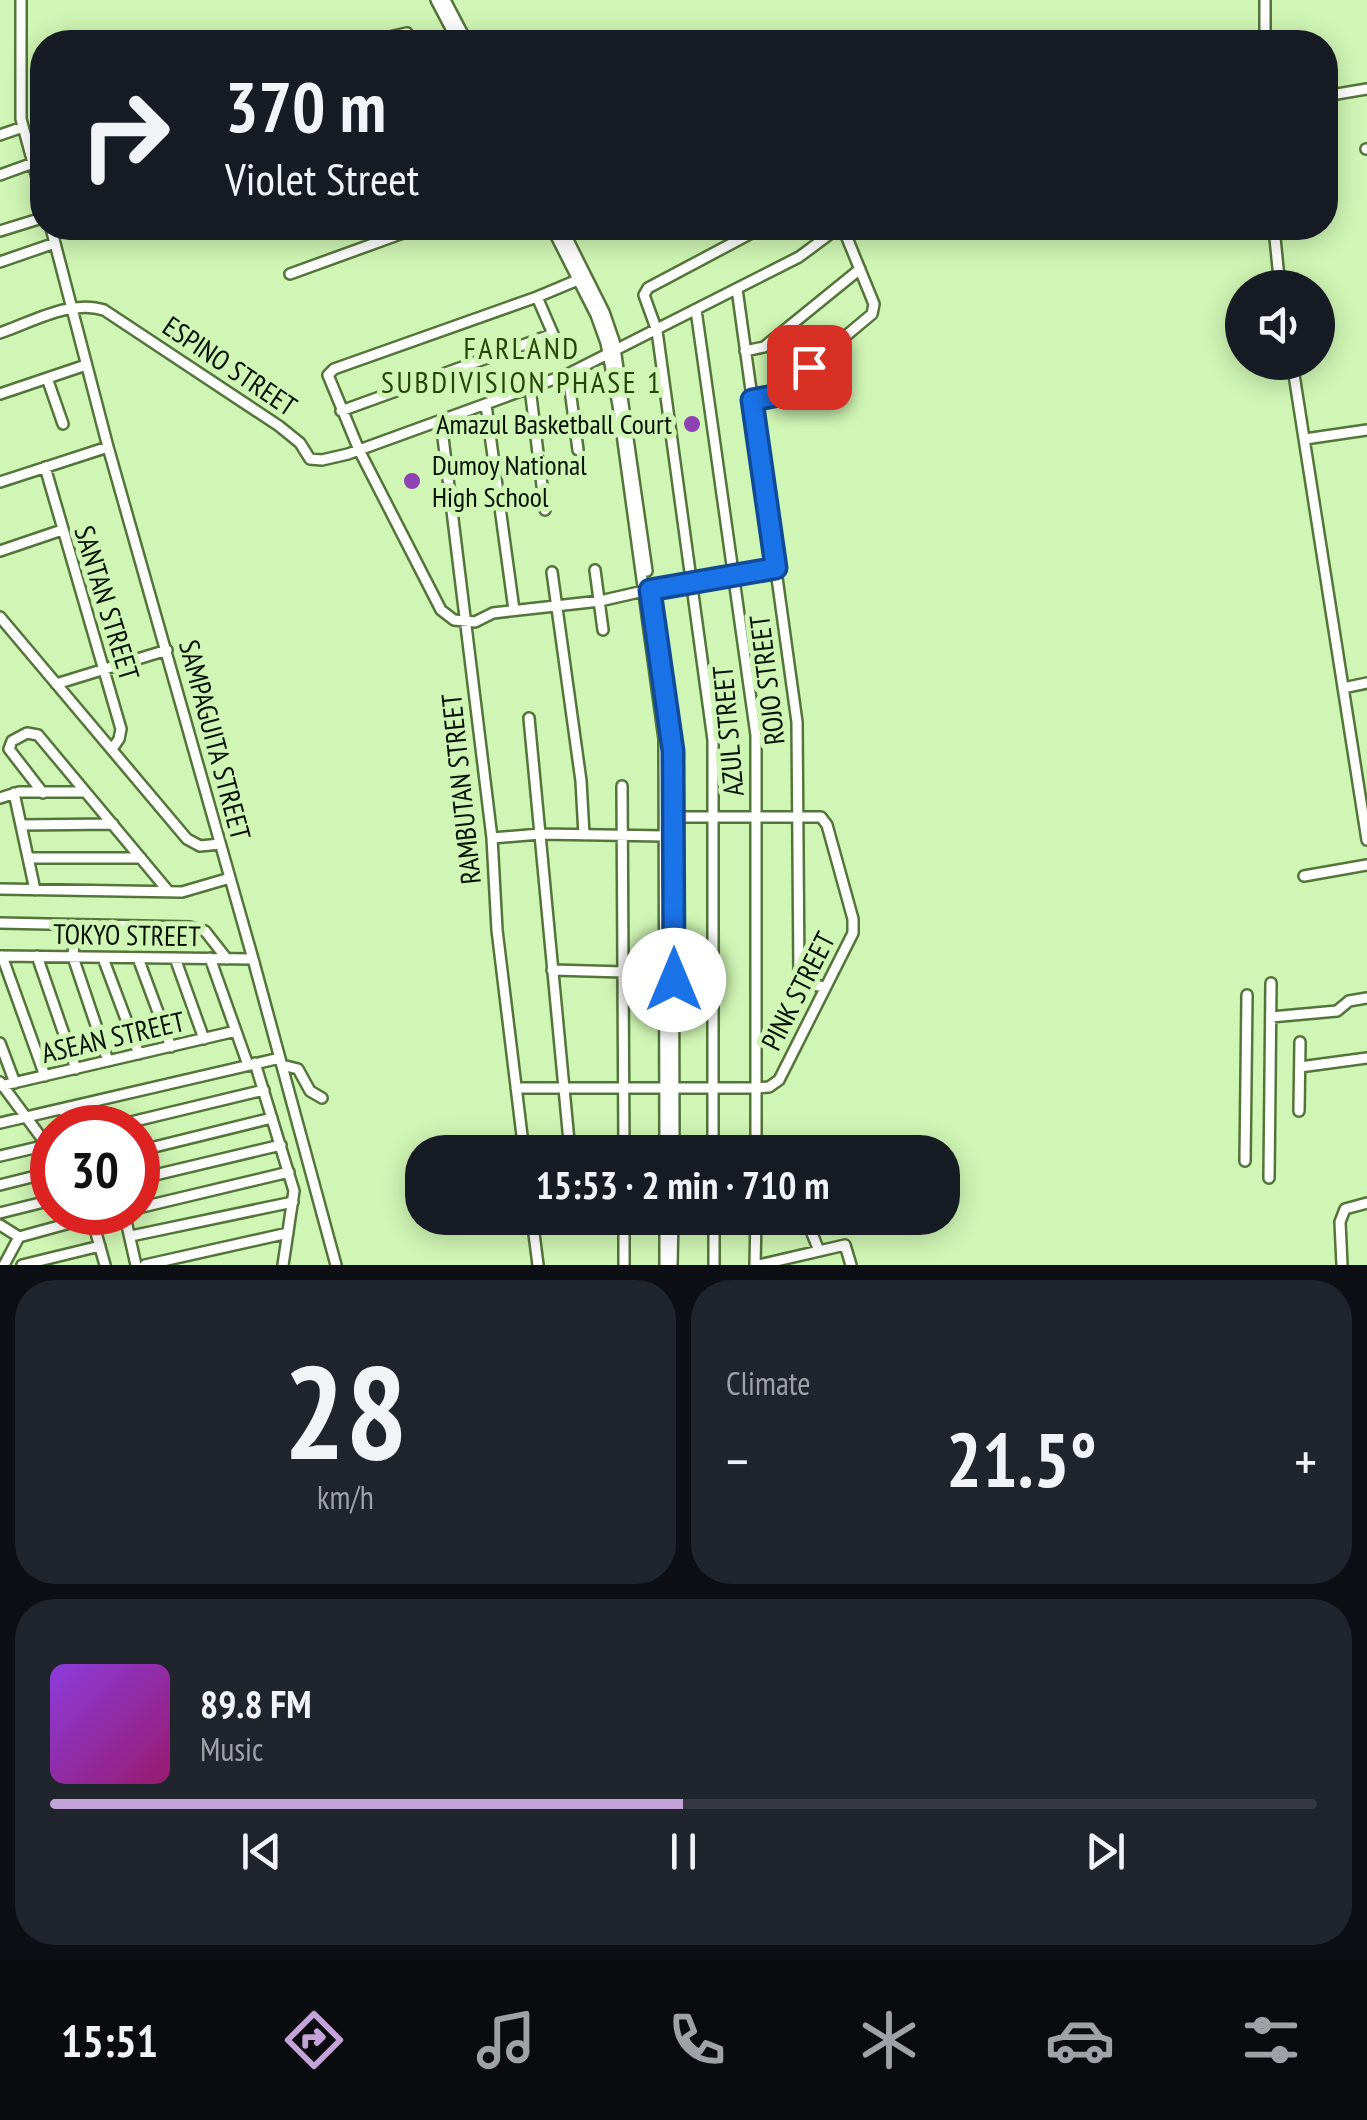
<!DOCTYPE html>
<meta charset="utf-8">
<style>
:root{--surface:#171b24;--page:#20242c;--text:#f1f3f6;--muted:#9ea1a6;--line:#363941;--accent:#c4a3d8}
body{margin:0;font-family:"PT Sans Narrow",sans-serif;background:var(--page);color:var(--text);height:100vh;display:flex;flex-direction:column;font-size:38px;white-space:nowrap}
*{box-sizing:border-box;margin:0}
p{font-size:32px;color:var(--muted)}
.icon{flex:none;width:55px;height:55px;fill:none;stroke:currentColor;stroke-width:2;stroke-linecap:round;stroke-linejoin:round}
.map{position:relative;height:1265px;overflow:hidden}
.drawer{display:flex;flex-direction:column;gap:15px;padding:15px;background:#0d0f14;flex:1}
.drawer>*{flex:none}
.banner{position:absolute;left:30px;top:30px;width:1308px;height:210px;border-radius:40px;box-shadow:0 5px 25px #0003;background:#171b24;color:var(--text);overflow:hidden}
.fabs{position:absolute;left:1225px;top:270px;display:grid;gap:20px}
.fabs a{display:grid;place-items:center;width:110px;height:110px;border-radius:50%;background:var(--surface);box-shadow:0 5px 25px #0003;font-size:50px}
.speed{position:absolute;left:30px;top:1105px;display:flex;gap:20px;font-size:50px;font-weight:700;text-align:center}
.speed>*{display:grid;place-content:center;width:130px;height:130px;border-radius:50%;background:var(--surface);box-shadow:0 5px 25px #0003;line-height:1}
.speed .limit{border:15px solid #d22;background:#fff;color:#111}
.pin{position:absolute;display:grid;place-items:center;width:85px;height:85px;color:#fff;margin:-42px;border-radius:20px;box-shadow:0 5px 15px #0006}
.me{position:absolute;width:110px;margin:-55px;rotate:0deg;stroke-linejoin:round;filter:drop-shadow(0 0 8px #0008)}
.turn{display:flex;align-items:center;gap:35px;height:210px;padding:0 30px;font-size:45px}
.turn .icon{width:130px;height:130px;stroke-width:2.5}
.turn b{display:block;font-size:70px;line-height:85px}
.big{font-size:75px;font-weight:700;line-height:1.1}
.drawer .card{flex:1;display:flex;flex-direction:column;justify-content:center;gap:15px;min-width:0;padding:0 35px;border-radius:40px;background:var(--page)}
.drawer .dial{align-items:center;gap:0}
.dial b{font-size:130px;line-height:1}
.song{display:flex;align-items:center;gap:30px}
.cover{width:120px;height:120px;border-radius:15px;background:linear-gradient(135deg,hsl(270 70% 55%),hsl(320 70% 35%))}
.played{height:10px;border-radius:5px;background:linear-gradient(90deg,var(--accent) 50%,var(--line) 50%)}
.keys{display:flex;justify-content:space-around;direction:ltr}
.heat{display:flex;justify-content:space-between;align-items:center;font-size:55px;direction:ltr}
.drawer .tiles{flex:1;display:grid;gap:15px;grid-template-columns:1fr 1fr}
.card:last-child{grid-column:span 2}
.trip{position:absolute;left:405px;top:1135px;width:555px;height:100px;border-radius:40px;background:var(--surface);box-shadow:0 5px 25px #0003;font-weight:700;line-height:100px;text-align:center}
.tab-bar{display:flex;height:160px;justify-content:space-around;align-items:center;background:#090b0e;color:var(--muted)}
.tab-bar .icon{width:70px;height:70px}
.tab-bar .active{color:var(--accent)}
.tab-bar b{font-size:45px;color:var(--text)}
.map>svg:first-child{display:block}
.lines{fill:none;stroke-linecap:round;stroke-linejoin:round}
.minor-casing{stroke:#547539;stroke-width:14}
.minor{stroke:#fff;stroke-width:9}
.route-casing{stroke:#114b97;stroke-width:25}
.route{stroke:#1a73e8;stroke-width:18}
.poi-dot{fill:#8e42b3;stroke:#cff6b4;stroke-width:4}
.labels{text-anchor:middle;stroke-width:10;stroke-linejoin:round;paint-order:stroke}
.street-label{font-size:28px;fill:#051000;stroke:#cff6b4}
.poi-label{font-size:28px;fill:#051000;stroke:#cff6b4;text-anchor:end}
.neighbourhood-label{font-size:30px;letter-spacing:2.5px;fill:#264403;stroke:#cff6b4}
</style>
<div class="map">
<svg width="1367" height="1265" viewBox="0 0 1367 1265">
<rect width="100%" height="100%" fill="#cff6b4"/>
<g class="lines">
<defs>
<path id="minor" d="M21 0V119L42 196
M436 0 458 42
M445 0 467 42
M1265 0V42
M367 42 407 33 412 42
M1325 96 1367 89
M0 135 23 127
M1366 149H1367
M0 175 33 163
M51 228 108 447 253 959 336 1265
M552 228 596 315 606 343 618 405 664 739 665 1152
M562 228 604 312 614 341 647 571
M1274 228 1280 288
M0 231 42 218
M0 262 55 243
M290 274 417 228
M580 279 537 297 334 369 328 375 359 450 441 610 454 620 475 622 493 613 600 601 661 587 775 569
M737 289 797 722 799 977 806 984 826 987
M696 310 756 735V1152
M0 333C32 322 71 299 104 310L279 426 300 443 310 459 322 460 348 454 568 374 799 257 838 228
M745 351 764 347 860 269
M1292 362 1367 840
M568 374 578 450
M47 378 63 424
M530 388 545 510
M0 394 86 365
M752 400 774 396 872 314 874 304 843 228
M486 405 514 610
M341 411 553 334 537 297
M441 421 492 838 497 930 524 1152
M1305 439 1367 430
M45 467 121 729 119 739 112 749
M0 482 108 447
M0 551 62 530
M595 570 603 630
M552 572 581 781 584 835
M649 586 673 751 674 1152
M0 617 187 839 200 846 220 844
M56 684 167 650
M1343 688 1367 683
M529 718 570 1152
M622 786 624 1152
M14 793 35 890
M43 793 9 749 12 741 27 733 38 735 169 892
M0 798 19 792H85
M21 825 113 824
M492 838 540 834 665 836
M28 858H141
M1304 876 1367 865
M0 889 182 892 230 878
M0 923 190 927 205 931 227 959
M75 925 73 957 108 1061
M0 956 253 959
M2 956 45 1076
M37 956 76 1069
M103 958 139 1054
M138 958 171 1047
M175 958 204 1039
M210 958 248 1065
M552 970 624 972
M1271 1017 1337 1011 1349 1001 1367 998
M0 1043 15 1083
M255 1063 294 1191 283 1265
M282 1065 298 1069 310 1091 322 1098
M1300 1067 1367 1058
M0 1082 52 1152
M0 1086 236 1031
M516 1088H756L769 1087 779 1080 853 933V919L827 825 821 817H671
M62 1109 76 1128
M1299 1111 1300 1042
M0 1123 280 1058
M106 1128 264 1090
M138 1151 272 1118
M713 1152V740L657 331 644 295 648 288 761 228
M0 1156 47 1145
M1245 1161 1247 995
M1269 1178 1271 983
M138 1179 281 1145
M0 1185 52 1172
M138 1208 289 1172
M124 1212 136 1265
M0 1213 52 1200
M91 1215 105 1265
M532 1218 538 1265
M624 1218V1265
M714 1218V1265
M806 1218 819 1251
M0 1225 19 1237
M131 1236 293 1202
M19 1237 92 1217
M4 1265 19 1237
M22 1265 100 1246
M145 1265 288 1233
M665 1265V1218
M672 1265 673 1218
M755 1265 756 1218
M759 1265 845 1245 851 1265
M1342 1265 1340 1222 1345 1209 1367 1203"/>
</defs>
<use href="#minor" class="minor-casing"/>
<use href="#minor" class="minor"/>
</g>
<g class="lines">
<defs>
<path id="route" d="M674 980 673 751 650 590 776 568 752 400 774 396 809 367"/>
</defs>
<use href="#route" class="route-casing"/>
<use href="#route" class="route"/>
</g>
<g class="poi-dot">
<circle cx="692" cy="424" r="10"/>
<circle cx="412" cy="481" r="10"/>
</g>
<g class="labels">
<g class="street-label">
<text transform="translate(230 366) rotate(34)" y="10">ESPINO STREET</text>
<text transform="translate(107 603) rotate(73)" y="10">SANTAN STREET</text>
<text transform="translate(767 680) rotate(-97)" y="10">ROJO STREET</text>
<text transform="translate(728 731) rotate(-95)" y="10">AZUL STREET</text>
<text transform="translate(215 740) rotate(75)" y="10">SAMPAGUITA STREET</text>
<text transform="translate(461 789) rotate(-96)" y="10">RAMBUTAN STREET</text>
<text transform="translate(127 935) rotate(1)" y="10">TOKYO STREET</text>
<text transform="translate(798 991) rotate(-63)" y="10">PINK STREET</text>
<text transform="translate(113 1037) rotate(-13)" y="10">ASEAN STREET</text>
</g>
<g class="poi-label">
<text x="672" y="434">Amazul Basketball Court</text>
<text x="432" y="475" text-anchor="start">Dumoy National<tspan x="432" dy="32">High School</tspan></text>
</g>
<g class="neighbourhood-label">
<text x="522" y="359">FARLAND<tspan x="522" dy="34">SUBDIVISION PHASE 1</tspan></text>
</g>
</g>
</svg>
<div class="fabs">
<a><svg class="icon" aria-label="sound" viewBox="0 0 24 24"><path d="M4 9h4l5-4v14l-5-4H4zM17 9q2 3 0 6"/></svg></a>
</div>
<div class="speed"><div class="limit">30</div></div>
<div class="pin" style="left:809px;top:367px;background:#d93025"><svg class="icon" aria-label="arrive" viewBox="0 0 24 24"><path d="M6 21V4h12l-3 4 3 4H6"/></svg></div>
<svg class="me" style="left:674px;top:980px" viewBox="-20 -20 40 40"><circle r="19" fill="#fff"/><path d="M0-13L10 11 0 6-10 11z" fill="#1a73e8"/></svg>
<div class="trip">15:53 · 2 min · 710 m</div>
<div class="banner">
<div class="turn"><svg class="icon" aria-label="right" viewBox="0 0 24 24"><path d="M7 20v-9h11M14 6l5 5-5 5"/></svg><div><b>370 m</b>Violet Street</div></div>
</div>
</div>
<section class="drawer">
<div class="tiles">
<div class="card dial"><b>28</b><p>km/h</p></div>
<div class="card"><p>Climate</p>
<div class="heat"><a>−</a><b class="big">21.5°</b><a>+</a></div>
</div>
<div class="card">
<div class="song"><i class="cover"></i><div><b>89.8 FM</b><p>Music</p></div></div>
<div class="played"></div>
<div class="keys"><svg class="icon" aria-label="previous" viewBox="0 0 24 24"><path d="M18 5L8 12l10 7zM5 5v14"/></svg><svg class="icon" aria-label="pause" viewBox="0 0 24 24"><path d="M8 5v14M16 5v14"/></svg><svg class="icon" aria-label="next" viewBox="0 0 24 24"><path d="M6 5l10 7-10 7zM19 5v14"/></svg></div>
</div>
</div>
</section>
<nav class="tab-bar">
<b>15:51</b>
<svg class="icon active" aria-label="directions" viewBox="0 0 24 24"><path d="M12 3l9 9-9 9-9-9zM9 14v-3h6M13 9l2 2-2 2"/></svg>
<svg class="icon" aria-label="music" viewBox="0 0 24 24"><path d="M9 18V5l10-2v13"/><circle cx="6" cy="18" r="3"/><circle cx="16" cy="16" r="3"/></svg>
<svg class="icon" aria-label="phone" viewBox="0 0 24 24"><path d="M5 4h4l2 5-3 2q2 4 5 5l2-3 5 2v4C11 20 4 13 5 4z"/></svg>
<svg class="icon" aria-label="climate" viewBox="0 0 24 24"><path d="M12 3v18M4 7l16 10M4 17L20 7"/></svg>
<svg class="icon" aria-label="car" viewBox="0 0 24 24"><path d="M5 17H2v-5l4-1 3-4h7l3 4 3 1v5h-3M9 17h6M6 11h13"/><circle cx="7" cy="17" r="2"/><circle cx="17" cy="17" r="2"/></svg>
<svg class="icon" aria-label="filters" viewBox="0 0 24 24"><path d="M4 7h16M4 17h16"/><circle cx="9" cy="7" r="2"/><circle cx="15" cy="17" r="2"/></svg>
</nav>
